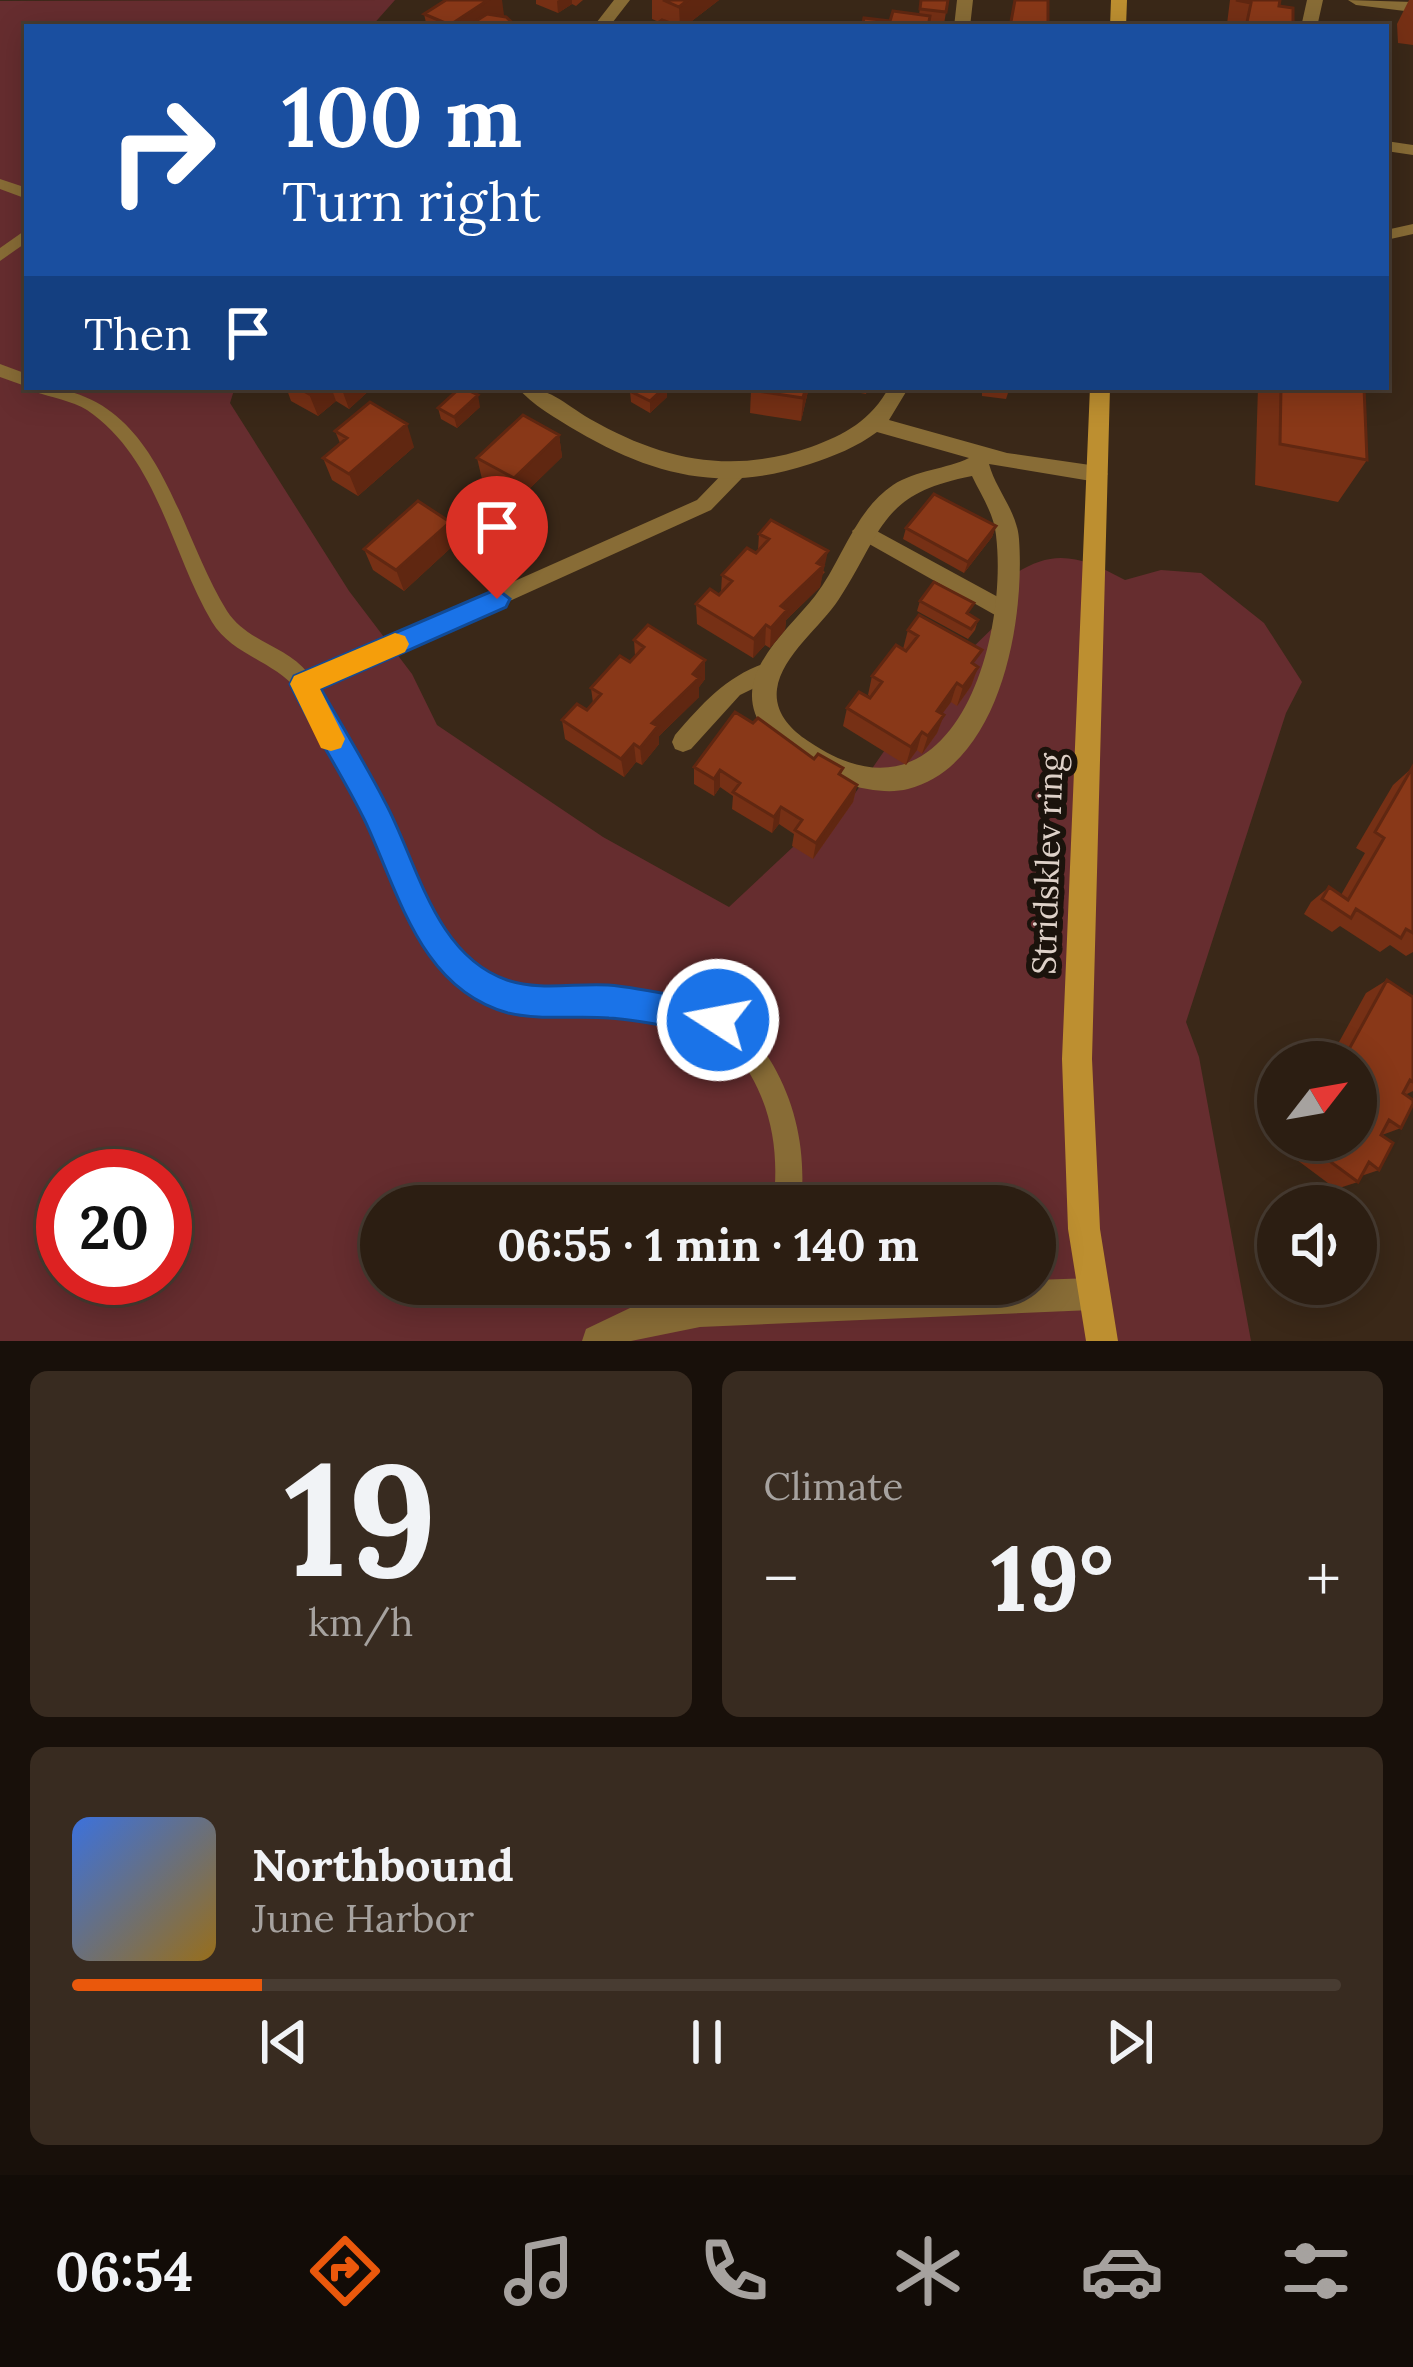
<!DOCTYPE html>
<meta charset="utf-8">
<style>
:root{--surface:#2c1e12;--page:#382b20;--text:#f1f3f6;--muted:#a6a29f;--line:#483c32;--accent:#ea580c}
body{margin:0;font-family:Lora,serif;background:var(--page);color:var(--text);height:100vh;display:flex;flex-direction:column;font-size:45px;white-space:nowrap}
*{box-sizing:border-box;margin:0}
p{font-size:39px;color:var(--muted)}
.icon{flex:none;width:66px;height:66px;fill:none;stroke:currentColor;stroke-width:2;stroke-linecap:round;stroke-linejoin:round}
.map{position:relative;height:1341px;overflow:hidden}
.details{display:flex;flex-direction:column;gap:30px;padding:30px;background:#18100a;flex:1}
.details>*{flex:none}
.banner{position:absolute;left:24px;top:24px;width:1365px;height:366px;border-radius:0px;box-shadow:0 6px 30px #0003,0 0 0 3px var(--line);background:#1a4fa0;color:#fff;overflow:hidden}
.needle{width:78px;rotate:59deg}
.buttons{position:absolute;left:1257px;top:1041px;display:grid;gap:24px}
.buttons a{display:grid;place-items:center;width:120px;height:120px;border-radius:50%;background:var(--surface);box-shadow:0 6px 30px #0003,0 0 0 3px var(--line);font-size:60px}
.speed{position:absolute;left:36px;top:1149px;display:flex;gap:24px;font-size:60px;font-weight:700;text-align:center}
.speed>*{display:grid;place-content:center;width:156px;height:156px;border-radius:50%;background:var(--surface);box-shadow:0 6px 30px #0003,0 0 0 3px var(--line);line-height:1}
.speed .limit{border:18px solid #d22;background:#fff;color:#111}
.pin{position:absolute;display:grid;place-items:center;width:102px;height:102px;color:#fff;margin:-123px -51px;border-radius:50% 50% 50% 0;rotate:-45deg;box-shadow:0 0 12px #0007}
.pin .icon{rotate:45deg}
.me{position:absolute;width:132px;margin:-66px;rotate:281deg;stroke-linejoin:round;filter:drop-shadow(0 0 9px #0008)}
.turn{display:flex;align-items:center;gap:42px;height:252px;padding:0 60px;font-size:54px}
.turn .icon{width:156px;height:156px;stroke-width:2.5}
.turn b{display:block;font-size:84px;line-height:102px}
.then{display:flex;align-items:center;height:114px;padding:0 60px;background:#0003;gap:24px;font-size:45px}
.big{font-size:90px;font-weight:700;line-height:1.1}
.details .tile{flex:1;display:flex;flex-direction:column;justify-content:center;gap:18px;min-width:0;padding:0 42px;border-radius:18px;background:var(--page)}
.details .dial{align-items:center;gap:0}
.dial b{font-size:156px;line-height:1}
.song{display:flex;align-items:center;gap:36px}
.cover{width:144px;height:144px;border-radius:18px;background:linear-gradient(135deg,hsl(220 70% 55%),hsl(40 70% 35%))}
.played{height:12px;border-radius:6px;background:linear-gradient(90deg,var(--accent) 15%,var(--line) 15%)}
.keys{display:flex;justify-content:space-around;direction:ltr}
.heat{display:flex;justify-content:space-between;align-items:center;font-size:66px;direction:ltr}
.details .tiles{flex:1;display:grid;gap:30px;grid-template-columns:1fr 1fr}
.tile:last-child{grid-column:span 2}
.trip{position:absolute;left:360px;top:1185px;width:696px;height:120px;border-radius:60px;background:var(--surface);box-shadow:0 6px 30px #0003,0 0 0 3px var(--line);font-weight:700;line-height:120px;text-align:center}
.menu{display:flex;height:192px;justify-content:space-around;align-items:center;background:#120c07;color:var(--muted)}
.menu .icon{width:84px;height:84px}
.menu .active{color:var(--accent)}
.menu b{font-size:54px;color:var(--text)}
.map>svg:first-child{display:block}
.green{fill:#662d2f;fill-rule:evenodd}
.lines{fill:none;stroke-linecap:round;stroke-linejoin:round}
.lane{fill:#886c36;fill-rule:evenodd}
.street{fill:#886c36;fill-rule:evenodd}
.secondary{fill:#bd8f30;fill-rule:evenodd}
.wall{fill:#763015}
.shaded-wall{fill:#602711}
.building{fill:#893818;stroke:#602711;stroke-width:3}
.route{fill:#1a73e8;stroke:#114b97;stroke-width:3}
.slow{fill:#f59e0b}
.labels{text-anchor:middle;stroke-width:12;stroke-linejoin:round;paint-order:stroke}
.street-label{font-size:33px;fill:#ded1c8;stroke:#1b130c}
</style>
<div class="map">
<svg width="1413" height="1341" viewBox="0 0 1413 1341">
<rect width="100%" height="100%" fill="#3a2818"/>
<path class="green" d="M395 0 371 27H27V387H235L230 403 349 591 412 674 437 725 603 837 729 907 793 847 838 818 920 699 1007 614 1001 584C1048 547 1075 553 1125 580L1161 570 1201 573 1264 623 1302 682 1286 713 1186 1022 1199 1057 1251 1341H0V1ZM63 1176H165V1278H63ZM381 1206H1035V1284H381Z"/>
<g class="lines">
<path class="lane" d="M0 179 27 188V199L0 189Z
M1413 224V234L1386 240V230Z
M27 229V242L0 261V248Z
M0 364 27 374 28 387 0 377Z
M32 387C159 387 174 525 227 611 247 642 287 646 308 673L697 500 729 467H743L745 472 743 477 711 510 317 688C338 729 364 767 385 808 413 863 427 935 483 971 576 1032 699 936 773 1065 798 1109 806 1156 801 1206H773C779 1159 774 1115 750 1074 741 1059 731 1042 715 1033 695 1021 667 1018 644 1017 578 1014 507 1024 452 978 405 938 394 871 367 818 345 775 318 734 297 690 274 661 232 655 212 622 171 553 158 458 87 410 72 401 51 397 35 392Z
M862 523 1009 603 1012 609 1009 615H995L855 536 852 531Z
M772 661 779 664 782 670 779 676 740 695 691 749 683 752 675 749 672 742 675 735C704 702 728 674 772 661Z"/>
<path class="street" d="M614 0H630L609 27H593Z
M957 0H973L970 27H954Z
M1307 0H1323L1317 27H1301Z
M1348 0 1413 2V12L1356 5Z
M1386 141 1413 145V155L1386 151Z
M517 387C550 387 563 403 590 419 662 460 731 475 811 447 844 435 872 420 889 387H909L889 420 1007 453 1097 466 1108 474 1097 482 989 464C996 490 1017 511 1019 539 1025 620 1001 765 908 789 858 802 750 754 752 694 753 657 794 623 815 596 842 561 855 510 893 485 916 470 947 469 969 458L877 432C857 447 834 456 810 464 723 493 654 476 577 431 557 419 532 405 517 387ZM972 476C981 495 994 514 996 535 1009 644 950 839 808 741 790 729 774 712 777 689 782 655 821 627 839 599 884 530 879 494 972 476Z
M1092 1278 1103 1283 1108 1294 1103 1305 1092 1310 700 1327 631 1341H582L586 1329 630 1308 700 1295 1035 1284V1280Z"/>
<path class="secondary" d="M1111 0H1127L1126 27H1110Z
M1090 387H1110L1092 1059 1100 1229 1118 1341H1086L1068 1229 1062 1059Z"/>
</g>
<path class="wall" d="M536 0H583L576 6 572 4 558 13 536 4Z
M652 0H719L684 27H652L659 22 652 19Z
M921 0H948L944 24 890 21 919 15Z
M1230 0H1280L1279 6 1299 27H1241L1227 24Z
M1409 0H1413V45L1398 43 1397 24Z
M424 14 504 15 502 17 516 27H427Z
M286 387H373L349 409 336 401 318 416 291 401Z
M634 387H666L667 397 650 413 631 402 630 391Z
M809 387 801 421 750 413 751 390Z
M830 387H868L866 394Z
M968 387H1010L1006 399 982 396V389Z
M1258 387H1364L1367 460 1338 502 1255 485Z
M480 407 457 428 441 419 438 408Z
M335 431 414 447 358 496 332 480 323 458 340 443Z
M559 435 562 457 524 494 538 501 540 512 521 532 517 529 518 534 497 555 472 541 469 530 490 510 488 504 502 491 482 479 477 458Z
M996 526 992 537 964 573 903 539 906 528Z
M759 534 825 572 822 575 820 587 786 620 785 630 770 648 765 645 753 658 697 624 696 604 721 592 722 575 756 553 758 550Z
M456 543 404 591 373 570 364 549Z
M920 601 969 615 978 620 975 630 968 639 917 611Z
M908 630 978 667 971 686 957 706 951 702 942 714 944 715 937 733 922 754 917 750 906 765 843 726 847 708 871 697 868 695 872 676 903 649Z
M634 640 705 660V679L699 687V697L659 736V744L642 765 636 762 624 777 565 739 562 720 587 710 593 703 591 688 630 662 635 656Z
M814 759 843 768 841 775 857 785 853 802 813 859 792 846 794 834 779 824 772 833 732 809 733 796 720 787 714 796 694 784V767Z
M1412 768 1413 952 1406 956 1390 945 1380 952 1340 926 1332 932 1304 914 1311 902 1329 887 1341 895 1365 853 1356 848 1393 785Z
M1387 980 1413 997V1091L1405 1095 1401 1128 1382 1135 1379 1170 1361 1176 1358 1182 1336 1189 1281 1148 1285 1140H1356V1062H1328L1366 993Z"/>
<path class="shaded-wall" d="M488 0H502L504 15 487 27 476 21 477 27H450Z
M559 0H572V4L558 13 557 1Z
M688 0H719L684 27H680L679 7Z
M317 387H331L336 401 318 416 309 394Z
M341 387H373L349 409Z
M665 387H666L667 397 650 413V401Z
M806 387H809L801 421 803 398Z
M478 395 480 407 457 428 454 417Z
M407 424 414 447 358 496 349 474Z
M559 435 562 457 518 500 514 478Z
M538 501 540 512 521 532 519 521Z
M450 522 456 543 404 591 396 570Z
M516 523 518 534 497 555 494 545Z
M996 526 992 537 964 573 968 562Z
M828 551 820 587 786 620 785 630 770 648 771 628 781 606Z
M766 625 765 645 753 658 754 639Z
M705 660V679L699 687V697L659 736V744L642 765 640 748 652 723Z
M978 667 971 686 957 706 963 687Z
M957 683 951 702 931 729 937 711Z
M944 715 937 733 922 754 928 736Z
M922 732 917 750 906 765 911 747Z
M634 744 636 762 624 777 621 759Z
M720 770V787L714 796V779Z
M857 785 853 802 813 859 816 843Z
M781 807 779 824 772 833 774 817Z"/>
<path class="building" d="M446 0H488L450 25 424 14Z
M663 0H688L679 7Z
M921 0H948L946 12 920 9Z
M1015 0H1048V27H1010Z
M1236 0H1280L1279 6 1293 8V22L1299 23V27H1246L1251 3Z
M893 11 930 16 928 27H862L864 18 890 21Z
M487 14 506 17 516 26 481 27 484 25 476 21Z
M662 20 681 27H652Z
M297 387H317L309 394Z
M461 387 478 395 454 417 438 408Z
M634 387H665L650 401 630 391Z
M752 387H806L803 398 751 390Z
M1281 387H1364L1367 460 1280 444Z
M370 402 407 424 349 474 323 458 347 438 335 431Z
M523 415 559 435 514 478 477 458Z
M508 485 538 501 519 521 488 504Z
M934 494 996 526 968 562 906 528Z
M418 501 450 522 396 570 364 549Z
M491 509 516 523 494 545 469 530Z
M771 520 828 551 817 563 823 566 781 606 787 610 771 628 766 625 754 639 696 604 710 589 719 595 732 581 722 575 747 548 756 553 769 539 759 534Z
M934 582 974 603 967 613 978 620 971 629 920 601Z
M919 615 982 650 972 663 978 667 963 687 957 683 937 711 944 715 928 736 922 732 911 747 847 708 859 692 870 698 882 682 872 676 896 645 906 651 918 636 908 630Z
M648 625 705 660 693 674 699 678 652 723 658 726 640 748 634 744 621 759 562 720 577 704 587 710 601 694 591 688 620 656 630 662 644 647 634 640Z
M735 712 753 723 758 718 814 759 818 754 843 768 839 774 857 785 816 843 795 830 802 820 781 807 774 817 733 792 740 783 720 770 714 779 694 767Z
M1412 768 1413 933 1406 929 1401 938 1356 909 1351 918 1322 899 1329 887 1348 900 1384 838 1375 832Z
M1387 980 1413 997V1082L1410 1080 1403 1093 1413 1100V1104L1401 1128 1389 1120 1381 1135 1393 1143 1379 1170 1369 1162 1358 1182 1301 1140H1356V1062H1342Z"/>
<path class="route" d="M497 589 510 599 506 607 321 689C342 726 365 763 385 802 417 861 434 955 507 980 541 991 574 983 608 985 645 988 682 998 718 1004L729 1009 734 1020 729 1031 718 1036C682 1030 645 1020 609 1018 575 1015 542 1021 508 1013 420 989 399 893 365 821 342 774 313 731 290 684L294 676Z"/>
<path class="slow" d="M395 633 405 636 409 644 405 652 320 689 345 739 341 748 331 751 321 748 290 684 294 676Z"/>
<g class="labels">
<g class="street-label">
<text transform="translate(1047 864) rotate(-88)" y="12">Stridsklev ring</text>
</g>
</g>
</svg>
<div class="buttons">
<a><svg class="needle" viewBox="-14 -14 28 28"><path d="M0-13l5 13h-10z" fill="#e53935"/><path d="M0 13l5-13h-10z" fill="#a6a29f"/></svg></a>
<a><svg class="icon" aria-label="sound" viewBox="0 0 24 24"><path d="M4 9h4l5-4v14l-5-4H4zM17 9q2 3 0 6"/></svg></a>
</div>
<div class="speed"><div class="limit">20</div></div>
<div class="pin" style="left:497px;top:599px;background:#d93025"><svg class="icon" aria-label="arrive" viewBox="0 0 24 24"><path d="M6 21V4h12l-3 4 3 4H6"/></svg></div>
<svg class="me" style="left:718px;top:1020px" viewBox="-20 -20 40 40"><circle r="17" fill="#1a73e8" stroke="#fff" stroke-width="3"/><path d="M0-11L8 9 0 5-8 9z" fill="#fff"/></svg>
<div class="trip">06:55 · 1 min · 140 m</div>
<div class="banner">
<div class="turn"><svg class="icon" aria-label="right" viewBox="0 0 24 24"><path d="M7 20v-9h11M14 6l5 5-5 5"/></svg><div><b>100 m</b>Turn right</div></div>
<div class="then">Then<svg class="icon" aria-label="arrive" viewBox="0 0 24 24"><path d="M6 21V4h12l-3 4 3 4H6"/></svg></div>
</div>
</div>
<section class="details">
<div class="tiles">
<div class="tile dial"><b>19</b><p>km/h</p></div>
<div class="tile"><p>Climate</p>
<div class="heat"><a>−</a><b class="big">19°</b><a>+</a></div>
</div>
<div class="tile">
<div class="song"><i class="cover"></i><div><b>Northbound</b><p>June Harbor</p></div></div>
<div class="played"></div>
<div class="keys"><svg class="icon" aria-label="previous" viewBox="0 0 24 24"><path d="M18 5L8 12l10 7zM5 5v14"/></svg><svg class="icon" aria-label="pause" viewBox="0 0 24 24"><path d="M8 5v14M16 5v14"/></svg><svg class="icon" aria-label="next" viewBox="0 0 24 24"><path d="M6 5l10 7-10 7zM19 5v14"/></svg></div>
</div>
</div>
</section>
<nav class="menu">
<b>06:54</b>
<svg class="icon active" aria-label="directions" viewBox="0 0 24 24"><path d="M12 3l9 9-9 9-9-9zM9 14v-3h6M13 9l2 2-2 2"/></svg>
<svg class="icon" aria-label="music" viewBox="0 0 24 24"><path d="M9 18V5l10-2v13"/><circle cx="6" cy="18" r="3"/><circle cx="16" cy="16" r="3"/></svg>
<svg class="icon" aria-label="phone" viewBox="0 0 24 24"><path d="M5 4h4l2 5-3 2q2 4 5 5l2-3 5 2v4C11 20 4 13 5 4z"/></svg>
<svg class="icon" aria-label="climate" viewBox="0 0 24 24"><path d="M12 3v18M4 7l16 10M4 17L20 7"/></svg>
<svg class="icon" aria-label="car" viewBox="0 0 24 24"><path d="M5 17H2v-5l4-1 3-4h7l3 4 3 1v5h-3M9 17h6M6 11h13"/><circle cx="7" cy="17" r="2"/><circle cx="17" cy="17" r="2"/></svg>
<svg class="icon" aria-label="filters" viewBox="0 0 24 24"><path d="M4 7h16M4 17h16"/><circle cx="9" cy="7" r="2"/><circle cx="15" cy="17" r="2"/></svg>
</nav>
